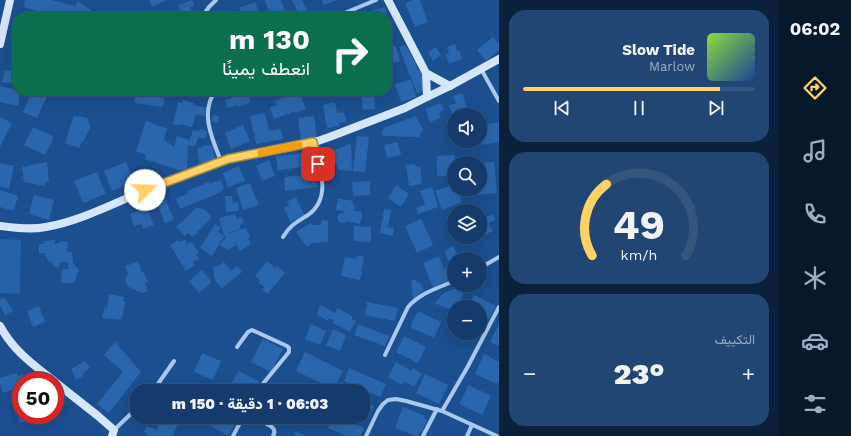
<!DOCTYPE html>
<html lang="ar">
<meta charset="utf-8">
<style>
:root{--surface:#143b6b;--page:#214673;--text:#f1f3f6;--muted:#9dadc1;--line:#33557e;--accent:#ffd166}
body{margin:0;font-family:"Work Sans",Vazirmatn,sans-serif;background:var(--page);color:var(--text);direction:rtl;height:100vh;display:flex;flex-direction:column;font-size:15px;white-space:nowrap}
*{box-sizing:border-box;margin:0}
p{font-size:13px;color:var(--muted)}
.icon{flex:none;width:22px;height:22px;fill:none;stroke:currentColor;stroke-width:2;stroke-linecap:round;stroke-linejoin:round}
.map{position:relative;flex:1;overflow:hidden;direction:ltr}
.sheet{display:flex;flex-direction:column;gap:10px;padding:10px;background:#0b203b;width:280px}
.sheet>*{flex:none}
.top-card{position:absolute;left:12px;top:12px;width:380px;height:84px;border-radius:16px;box-shadow:0 4px 16px #0002,0 0 0 1px var(--line);direction:rtl;background:#0b6e4f;color:#fff;overflow:hidden}
.tools{position:absolute;left:447px;top:108px;display:grid;gap:8px}
.tools a{display:grid;place-items:center;width:40px;height:40px;border-radius:50%;background:var(--surface);box-shadow:0 4px 16px #0002,0 0 0 1px var(--line);font-size:20px}
.speed{position:absolute;left:12px;top:372px;display:flex;gap:8px;font-size:20px;font-weight:700;text-align:center}
.speed>*{display:grid;place-content:center;width:52px;height:52px;border-radius:50%;background:var(--surface);box-shadow:0 4px 16px #0002,0 0 0 1px var(--line);line-height:1}
.speed .limit{border:6px solid #d22;background:#fff;color:#111}
.pin{position:absolute;display:grid;place-items:center;width:34px;height:34px;color:#fff;margin:-17px;border-radius:8px;box-shadow:0 2px 6px #0006}
.me{position:absolute;width:44px;margin:-22px;rotate:69deg;stroke-linejoin:round;filter:drop-shadow(0 0 3px #0008)}
.turn{display:flex;align-items:center;gap:14px;height:84px;padding:0 16px;font-size:18px}
.turn .icon{width:52px;height:52px;stroke-width:2.5}
.turn b{display:block;font-size:28px;line-height:34px}
.big{font-size:30px;font-weight:800;line-height:1.1}
.sheet .tile{flex:1;display:flex;flex-direction:column;justify-content:center;gap:6px;min-width:0;padding:0 14px;border-radius:16px;background:var(--page)}
.sheet .dial{align-items:center;gap:0}
.dial svg{height:104px;overflow:visible;fill:none;stroke:var(--line);stroke-width:7;stroke-linecap:round;text-anchor:middle}
.dial text{fill:var(--text);stroke:none}
.song{display:flex;align-items:center;gap:12px}
.cover{width:48px;height:48px;border-radius:6px;background:linear-gradient(135deg,hsl(90 70% 55%),hsl(220 70% 35%))}
.played{height:4px;border-radius:2px;background:linear-gradient(90deg,var(--accent) 85%,var(--line) 85%)}
.keys{display:flex;justify-content:space-around;direction:ltr}
.heat{display:flex;justify-content:space-between;align-items:center;font-size:22px;direction:ltr}
.trip{position:absolute;left:130px;top:384px;width:240px;height:40px;border-radius:16px;background:var(--surface);box-shadow:0 4px 16px #0002,0 0 0 1px var(--line);font-weight:800;line-height:40px;text-align:center;direction:rtl}
main{display:flex;flex:1;min-height:0}
.dock{display:flex;flex-direction:column;width:72px;justify-content:space-around;align-items:center;background:#08182b;color:var(--muted)}
.dock .icon{width:28px;height:28px}
.dock .selected{color:var(--accent)}
.dock b{font-size:18px;color:var(--text)}
.map>svg:first-child{display:block}
.green{fill:#2461a8}
.building{fill:#2a66ad}
.lines{fill:none;stroke-linecap:round;stroke-linejoin:round}
.street{stroke:#a9c9ee;stroke-width:4}
.secondary{stroke:#d6e6fa;stroke-width:8}
.route-casing{stroke:#a68842;stroke-width:10}
.route{stroke:#ffd166;stroke-width:7}
.slow{stroke:#f59e0b;stroke-width:7}
</style>
<main>
<nav class="dock">
<b>06:02</b>
<svg class="icon selected" aria-label="directions" viewBox="0 0 24 24"><path d="M12 3l9 9-9 9-9-9zM9 14v-3h6M13 9l2 2-2 2"/></svg>
<svg class="icon" aria-label="music" viewBox="0 0 24 24"><path d="M9 18V5l10-2v13"/><circle cx="6" cy="18" r="3"/><circle cx="16" cy="16" r="3"/></svg>
<svg class="icon" aria-label="phone" viewBox="0 0 24 24"><path d="M5 4h4l2 5-3 2q2 4 5 5l2-3 5 2v4C11 20 4 13 5 4z"/></svg>
<svg class="icon" aria-label="climate" viewBox="0 0 24 24"><path d="M12 3v18M4 7l16 10M4 17L20 7"/></svg>
<svg class="icon" aria-label="car" viewBox="0 0 24 24"><path d="M5 17H2v-5l4-1 3-4h7l3 4 3 1v5h-3M9 17h6M6 11h13"/><circle cx="7" cy="17" r="2"/><circle cx="17" cy="17" r="2"/></svg>
<svg class="icon" aria-label="filters" viewBox="0 0 24 24"><path d="M4 7h16M4 17h16"/><circle cx="9" cy="7" r="2"/><circle cx="15" cy="17" r="2"/></svg>
</nav>
<section class="sheet">
<div class="tile">
<div class="song"><i class="cover"></i><div><b>Slow Tide</b><p>Marlow</p></div></div>
<div class="played"></div>
<div class="keys"><svg class="icon" aria-label="previous" viewBox="0 0 24 24"><path d="M18 5L8 12l10 7zM5 5v14"/></svg><svg class="icon" aria-label="pause" viewBox="0 0 24 24"><path d="M8 5v14M16 5v14"/></svg><svg class="icon" aria-label="next" viewBox="0 0 24 24"><path d="M6 5l10 7-10 7zM19 5v14"/></svg></div>
</div>
<div class="tile dial"><svg viewBox="0 0 100 80">
<path d="M14 69A42 42 0 1 1 86 69"/>
<path d="M14 69A42 42 0 0 1 25 14" stroke="#ffd166"/>
<text x="50" y="56" font-size="32" font-weight="700">49</text>
<text x="50" y="72" font-size="11">km/h</text>
</svg></div>
<div class="tile"><p>التكييف</p>
<div class="heat"><a>−</a><b class="big">23°</b><a>+</a></div>
</div>
</section>
<div class="map">
<svg width="499" height="436" viewBox="0 0 499 436">
<rect width="100%" height="100%" fill="#1b4f8f"/>
<path class="green" d="M0 239 21 240 20 294 0 293Z"/>
<path class="building" d="M25 0H51L75 6 78 1 91 10 85 17H56L24 7Z
M149 0H167L152 7Z
M192 0 194 6 190 7 193 13 196 12 197 17H183L178 5Z
M267 0H281L287 17H271L265 1Z
M292 0H302L309 14 302 17H300Z
M322 0H337L324 5Z
M413 0H420L428 22 415 27 405 3Z
M255 2 261 17H243L239 8Z
M385 7 387 17H365L364 13Z
M177 12 179 17H171L170 15Z
M387 18 392 34 387 36Z
M493 37 499 44V50L486 61 477 50Z
M455 44 457 51 459 50 462 59 449 64 446 55 449 54 447 47Z
M405 45 417 65 416 66 418 71 420 70 426 85 422 91 417 93 399 47Z
M396 46 400 61 387 64V48Z
M436 47 441 55 433 61 428 52Z
M5 70 17 72V84L2 82Z
M387 70H391L392 84H387Z
M411 79 416 97 401 102 395 84Z
M0 86 17 90V91H20L18 106 0 102Z
M32 91H41L48 94 37 118 23 112Z
M243 91H247L251 102 238 107 237 105 228 108 225 100 232 98 231 95Z
M286 91H299L306 109 295 113V111L274 119 270 107 277 105 275 101 286 96 285 91Z
M361 91H374L375 109 363 110Z
M136 92 165 96 163 107 134 103Z
M462 93 469 114 464 115H454V120L449 105 456 103 453 96Z
M183 100 194 103 193 105 207 108 205 116 196 114 192 127 180 124 179 126 173 124 178 102 182 103Z
M335 102 337 113 344 112 346 122 339 123V126L327 128 323 105Z
M441 103 444 110 439 113 441 118 430 122 425 109Z
M265 113 269 131 281 129 283 139 256 144 250 116Z
M213 115 219 116 218 123 212 122Z
M74 116 88 118 90 128 83 142 81 143 80 148 65 143Z
M314 116 317 138 301 140 298 118Z
M416 116 423 130 419 137 383 136 381 134 384 128Z
M0 117 12 123 0 147Z
M146 121 167 129 163 142 164 140 174 147 177 136 190 140 193 130 199 131 200 129 207 131 205 139 198 137 195 147 188 145 187 170H178L145 159 146 155 136 151Z
M499 122V142L481 145 480 137V125Z
M243 125 250 141 231 149 225 133Z
M33 127 54 137 45 155 24 145Z
M357 136 369 137 365 172 353 171Z
M398 142 401 155 387 158 384 145Z
M351 143 352 171 338 170 331 152Z
M211 145V147H213L215 161 199 163 197 148H202L201 146Z
M310 153 311 166 278 170 276 156Z
M455 155V158H463V163H454V176H437V156Z
M269 160 275 176 262 181 256 166Z
M47 162 49 182H45V186L24 182 22 167Z
M126 162 134 182 112 191 104 171Z
M494 162 497 193 478 195 477 189H480V163Z
M0 163 14 166 9 189 0 186Z
M415 164 416 167 420 166 422 184 409 186 406 165Z
M239 166 245 181 228 187 223 173Z
M97 172 106 194 83 203 74 181Z
M316 174 317 187 285 191 284 177Z
M221 180 224 188 219 193 180 209 176 198 188 194 187 191 209 182V184Z
M370 181V195L353 196 352 182Z
M250 183 255 197H256L259 205 243 210 236 188Z
M454 184V189H457L462 202 442 210 435 191Z
M396 185 409 194 401 207 388 198Z
M432 187 438 207 418 214 416 208 425 205 420 191Z
M0 190 18 196 14 211 0 207Z
M34 195 54 200 49 220 29 214Z
M225 196H232L233 203 238 202 239 211 226 212Z
M296 197 305 216 290 222 284 208 289 205 287 201Z
M338 198 353 201V205H355L354 211 362 212 360 224 347 221 344 223 339 222 337 217 340 213 343 214 344 211 336 210Z
M166 200 174 220 165 223 157 204Z
M147 208 154 225 143 229 142 224 134 226 130 214Z
M196 208 204 209 212 217 193 237 188 233 185 236 176 227Z
M384 209 391 210 388 227 394 228 393 236 380 233Z
M483 211 486 217 493 214 495 220 489 223 493 231 480 237V213Z
M235 214 237 219 242 217 244 223 240 225V229L229 232V233L245 228 250 236 248 238 251 244 240 251 235 242 234 243 236 245 228 250 219 245 226 238 223 233 219 218Z
M421 219 433 245 417 253 405 226Z
M322 220 328 221V242L312 243 307 247 296 232 311 223 312 225H321Z
M215 224 221 228 218 231 224 236 212 256 200 248Z
M354 226 371 227V242L354 241Z
M55 240 54 244 59 243 60 241 68 242 67 252H72L73 263 79 270 74 283H61L62 269H69L67 262H60L58 269 56 266 54 267 51 261 49 262 44 253H39V244H43L44 241Z
M178 240 180 242 185 240 186 244 192 242 199 253 196 255 199 259 193 262 195 265 186 271 170 245Z
M453 246 460 259H454V272L444 251Z
M357 255 364 257 360 280 341 276 345 257 356 259Z
M439 256 444 269 450 266 454 278 433 287 423 263Z
M267 261 275 268 277 266 285 273 267 294 262 290 265 287 259 283 260 280 255 276Z
M138 262 142 272H144L148 282 145 283 148 291 142 293 127 286 125 278 128 275 125 266Z
M224 262 231 271 237 266 242 272 222 288 215 280 213 268 216 265 218 267Z
M202 270 212 282 199 293 189 281Z
M415 279 418 283 420 282 424 290 413 299 411 281Z
M463 285H464L462 297 457 307H454V310L453 311 435 303 444 293Z
M109 294 124 297 123 301 125 302 122 320 102 318 104 308 107 309Z
M474 295 496 306 489 319 481 316 480 318V307H467Z
M5 298 13 311 5 315 0 305V300Z
M367 302 398 308 395 321 365 315Z
M321 305 335 313 338 308 352 316V319L356 321 350 332 333 323 334 320 329 318 328 321 316 314Z
M39 306 45 322 33 327 27 311Z
M418 311 441 322 434 338 410 327Z
M311 324 326 331 320 345 305 339Z
M358 324 389 336 385 346 354 335Z
M499 324V346L490 342Z
M333 329 346 335 340 351 326 345Z
M404 336 426 347 418 363 396 352Z
M263 339 283 349 271 372 251 362Z
M115 342 141 372 109 413 97 404 123 372 104 355Z
M305 352 343 371 334 389 296 371Z
M202 353 221 361 213 380 194 372Z
M484 354 499 362V381L497 384 475 374Z
M85 361 90 368 83 373V376L76 380 71 369Z
M396 362 411 371 413 368 422 374 414 387 404 381 402 385 388 377Z
M349 368 386 384 380 397 344 381Z
M238 371 259 381 254 391H228Z
M32 372 34 381H21V387L3 393 0 383V378L17 373 18 376Z
M425 374 448 385 439 404 416 393Z
M168 383 184 391H164Z
M469 385 491 396 482 415 459 404Z
M363 400 374 406 368 419 363 416Z
M21 401V415H46L20 423 14 403Z
M403 407 425 416 423 418 427 420 422 432 420 431 418 436H416L395 428Z
M214 417H239L228 436 209 425Z
M333 417H341L364 428 360 436H346L328 428Z
M172 420 178 424 173 435 175 436H147L148 434 144 432 147 426 156 430 161 421 169 425Z
M296 431 305 436H294Z"/>
<g class="lines">
<path class="street" d="M202 17 209 7 216 0
M335 17 376 0
M481 69 499 101
M215 91C200 113 212 139 221 161
M283 237C290 225 297 222 308 215 333 197 319 166 313 143
M480 268 499 257
M237 347 248 332 252 330 287 346 289 348V352L257 391
M385 355 408 307C420 293 438 288 454 281
M153 391 174 361
M255 417 272 427C275 430 275 433 273 436
M114 430 137 408
M233 436 243 417
M366 436 378 411 383 404 388 400 396 399 406 401 442 411
M423 436 437 409
M467 436 472 425
M497 436 442 411 467 368 499 307"/>
<path class="secondary" d="M388 0 426 73 427 97
M0 44 10 0
M426 73 450 86
M0 226C15 228 31 230 46 227 80 221 112 204 144 191 169 180 196 171 221 161L228 159 302 145 318 141 332 136 405 108 427 97 450 86 499 59
M0 326C13 350 32 364 54 381
M55 382 98 416 114 430 112 436"/>
</g>
<g class="lines">
<defs>
<path id="route" d="M145 190 228 159 313 142 318 164"/>
</defs>
<use href="#route" class="route-casing"/>
<use href="#route" class="route"/>
<path class="slow" d="M261 153 299 145"/>
</g>
</svg>
<div class="tools">
<a><svg class="icon" aria-label="sound" viewBox="0 0 24 24"><path d="M4 9h4l5-4v14l-5-4H4zM17 9q2 3 0 6"/></svg></a>
<a><svg class="icon" aria-label="search" viewBox="0 0 24 24"><circle cx="10" cy="10" r="6"/><path d="M15 15l6 6"/></svg></a>
<a><svg class="icon" aria-label="layers" viewBox="0 0 24 24"><path d="M12 4l9 5-9 5-9-5zM3 14l9 5 9-5"/></svg></a>
<a>+</a>
<a>−</a>
</div>
<div class="speed"><div class="limit">50</div></div>
<div class="pin" style="left:318px;top:164px;background:#d93025"><svg class="icon" aria-label="arrive" viewBox="0 0 24 24"><path d="M6 21V4h12l-3 4 3 4H6"/></svg></div>
<svg class="me" style="left:145px;top:190px" viewBox="-20 -20 40 40"><circle r="19" fill="#fff"/><path d="M0-13L10 11 0 6-10 11z" fill="#ffd166"/></svg>
<div class="trip">06:03 · 1 دقيقة · 150 m</div>
<div class="top-card">
<div class="turn"><svg class="icon" aria-label="right" viewBox="0 0 24 24"><path d="M7 20v-9h11M14 6l5 5-5 5"/></svg><div><b>130 m</b>انعطف يمينًا</div></div>
</div>
</div>
</main>
